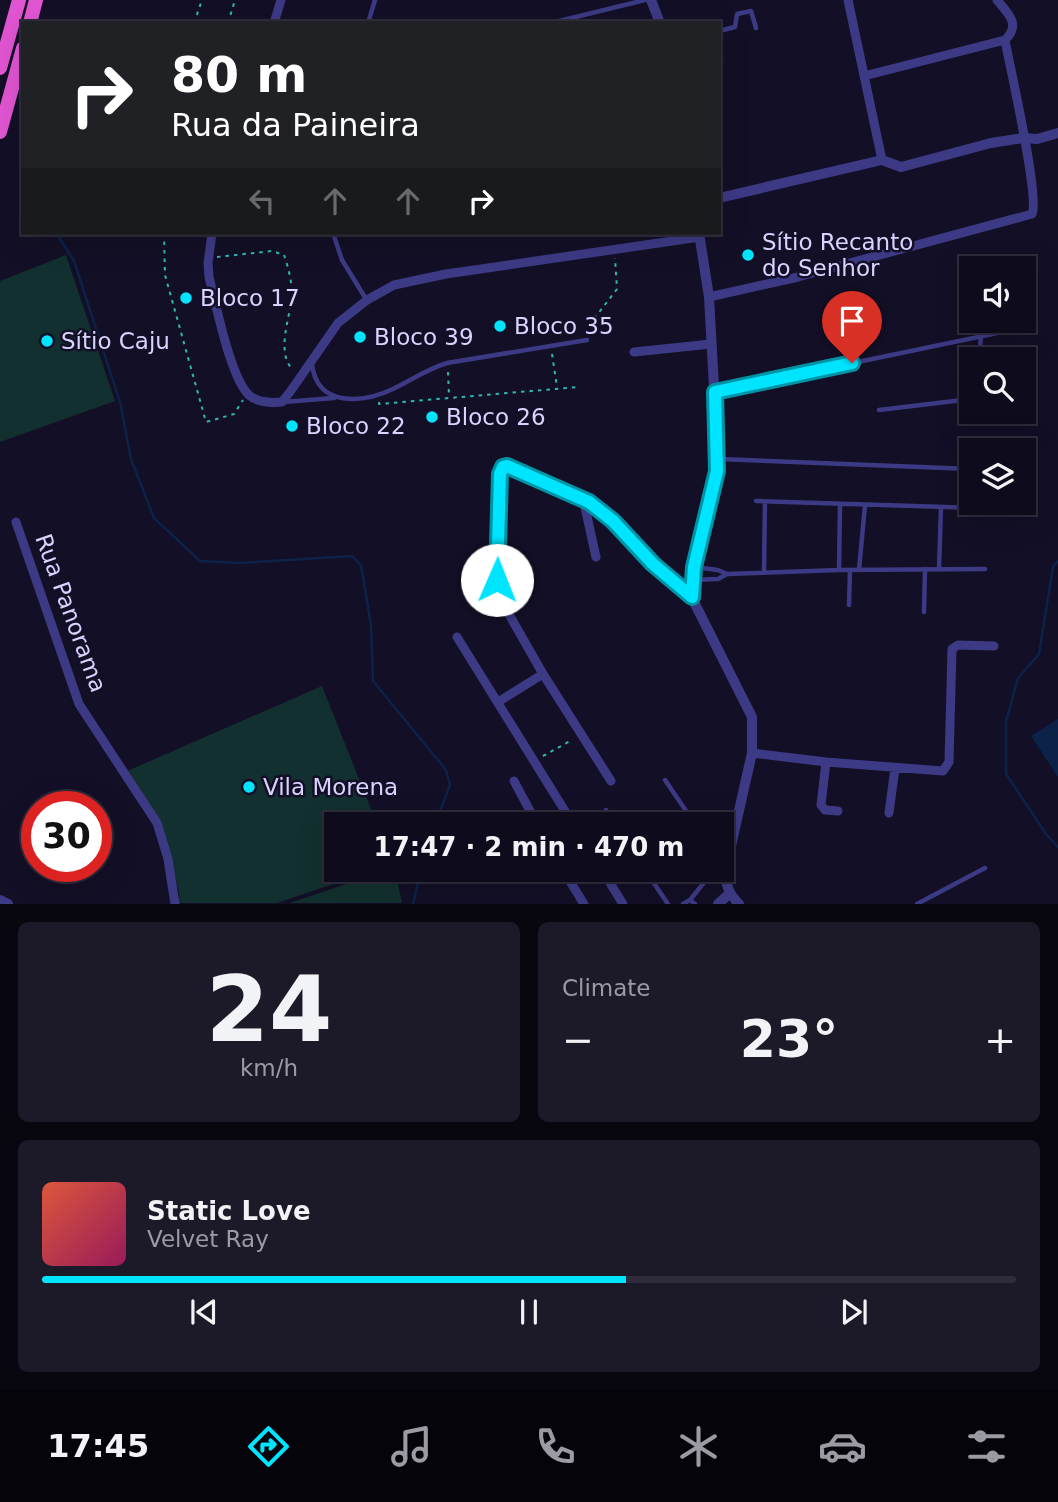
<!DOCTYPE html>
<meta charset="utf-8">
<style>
:root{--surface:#0e0b1c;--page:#1c1929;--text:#f1f3f6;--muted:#9b9ba3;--line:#2e2b3b;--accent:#00e5ff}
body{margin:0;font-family:"DejaVu Sans",sans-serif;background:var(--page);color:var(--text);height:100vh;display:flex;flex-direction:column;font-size:26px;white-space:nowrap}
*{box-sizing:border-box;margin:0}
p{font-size:23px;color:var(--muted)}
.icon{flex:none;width:38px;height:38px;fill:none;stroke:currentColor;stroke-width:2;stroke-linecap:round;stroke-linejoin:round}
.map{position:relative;height:904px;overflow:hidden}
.details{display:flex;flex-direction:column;gap:18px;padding:18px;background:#08060f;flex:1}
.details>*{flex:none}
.guide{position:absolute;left:21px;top:21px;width:700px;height:214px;border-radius:0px;box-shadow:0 7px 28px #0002,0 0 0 2px var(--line);background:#202124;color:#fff;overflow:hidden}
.tools{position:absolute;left:959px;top:256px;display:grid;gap:14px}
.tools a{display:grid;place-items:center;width:77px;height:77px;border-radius:0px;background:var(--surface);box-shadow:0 7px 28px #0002,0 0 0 2px var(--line);font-size:35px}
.speed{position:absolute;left:21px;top:791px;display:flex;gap:14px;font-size:35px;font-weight:700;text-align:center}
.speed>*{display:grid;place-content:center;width:91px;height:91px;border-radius:50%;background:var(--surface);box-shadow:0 7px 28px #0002,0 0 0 2px var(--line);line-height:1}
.speed .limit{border:10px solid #d22;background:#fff;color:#111}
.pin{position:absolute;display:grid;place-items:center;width:60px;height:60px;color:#fff;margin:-72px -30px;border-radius:50% 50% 50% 0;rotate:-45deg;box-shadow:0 0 7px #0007}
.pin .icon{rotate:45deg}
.me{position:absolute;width:77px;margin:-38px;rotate:1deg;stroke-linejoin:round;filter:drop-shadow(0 0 5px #0008)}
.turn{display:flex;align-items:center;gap:24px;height:147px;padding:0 35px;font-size:32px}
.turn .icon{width:91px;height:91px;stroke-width:2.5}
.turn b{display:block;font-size:49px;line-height:60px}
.lanes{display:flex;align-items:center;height:66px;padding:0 35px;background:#0003;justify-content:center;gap:35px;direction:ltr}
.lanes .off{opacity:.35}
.big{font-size:52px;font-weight:700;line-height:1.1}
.details .card{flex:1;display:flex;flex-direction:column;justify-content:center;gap:10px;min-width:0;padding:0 24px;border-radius:10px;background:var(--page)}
.details .dial{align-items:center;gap:0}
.dial b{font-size:91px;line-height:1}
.song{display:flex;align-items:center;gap:21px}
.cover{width:84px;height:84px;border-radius:10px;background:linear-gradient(135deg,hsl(10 70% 55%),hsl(330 70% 35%))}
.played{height:7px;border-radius:4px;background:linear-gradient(90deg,var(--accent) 60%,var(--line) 60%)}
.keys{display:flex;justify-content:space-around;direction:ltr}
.heat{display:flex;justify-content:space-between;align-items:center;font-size:38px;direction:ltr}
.details .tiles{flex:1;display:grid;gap:18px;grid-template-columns:1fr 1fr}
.card:last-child{grid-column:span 2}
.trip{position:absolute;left:324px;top:812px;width:410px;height:70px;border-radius:0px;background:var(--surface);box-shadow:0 7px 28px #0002,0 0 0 2px var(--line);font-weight:700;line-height:70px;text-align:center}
.menu{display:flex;height:112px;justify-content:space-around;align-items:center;background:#06040b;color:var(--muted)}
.menu .icon{width:49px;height:49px}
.menu .on{color:var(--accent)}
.menu b{font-size:32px;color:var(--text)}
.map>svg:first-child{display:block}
.green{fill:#12302f}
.water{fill:#0c2248}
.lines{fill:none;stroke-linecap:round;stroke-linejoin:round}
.stream{stroke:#0c2248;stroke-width:2.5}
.path{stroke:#2fb8b0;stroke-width:2;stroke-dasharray:3.5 5;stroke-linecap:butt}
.service{stroke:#3d3a85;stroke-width:4.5}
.minor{stroke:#3d3a85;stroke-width:9}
.tertiary{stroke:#3d3a85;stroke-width:10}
.trunk{stroke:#e055d1;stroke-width:14}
.route-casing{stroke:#0095a6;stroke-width:18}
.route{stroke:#00e5ff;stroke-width:12}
.poi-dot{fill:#00e5ff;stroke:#130f26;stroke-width:2.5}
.labels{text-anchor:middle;stroke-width:5;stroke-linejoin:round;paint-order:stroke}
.poi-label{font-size:23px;fill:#d9d4ff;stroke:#130f26;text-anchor:start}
.street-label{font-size:23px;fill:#d9d4ff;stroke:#130f26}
</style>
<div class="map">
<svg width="1058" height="904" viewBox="0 0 1058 904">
<rect width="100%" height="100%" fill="#130f26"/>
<path class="green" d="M66 255 115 401 0 442V281Z
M322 686 377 824H336V870H375L277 903H179V892L164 833 125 772Z
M388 870H395L402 903H290Z"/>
<path class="water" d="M1058 719V777L1031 736Z"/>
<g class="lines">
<path class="stream" d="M56 233 74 261 120 402 131 459 154 518 200 561 240 563 352 556 361 565 371 625 373 681 446 770 450 785 435 824
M1058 561 1053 567 1039 654 1018 678 1006 721V774L1046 834 1058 847
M413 904 421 870"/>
<path class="path" d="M194 23 202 0
M228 23 235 0
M164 233 165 275 206 422 234 414 243 400
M217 257 272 251 284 255C288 266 292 282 292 294 291 316 275 352 293 370
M587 333V328L617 289 615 258
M552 354 557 387
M448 372 449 397
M379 402V404L578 387
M543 756 572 740"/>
<path class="service" d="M368 23 375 0
M551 23 645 0
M719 31 735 27 737 14 751 11 756 28
M719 55 721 63
M333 233 342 260 366 299
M979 359 981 336
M312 364C317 408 363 403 393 389 412 380 427 369 447 363L587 340
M723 390 1036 325
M283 402 334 398
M879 410 971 399
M719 459 971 469
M756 501 1009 509
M694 567 718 570 727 574 839 570 985 569
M939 569 941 507
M839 570 840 504
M859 570 865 505
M764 572 765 502
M692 580 718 579 727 574
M849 605 850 570
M924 612 925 569
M665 780 695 824
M606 810 615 824
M645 870 668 904
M690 900 714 870
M683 904 690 900 695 904
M917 904 985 868"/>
<path class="minor" d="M848 0 882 160
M997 0C1009 14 1021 25 1005 40
M274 23 281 0
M864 76 1005 40
M212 233 208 263 209 277C216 304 231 381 250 396 259 403 272 403 282 402L290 392 338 323 367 300 394 285 446 274 700 237
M709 297 798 277 1032 214C1040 197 1010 68 1005 40
M634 352 711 344
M583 498 596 557
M16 522 79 704 157 823 168 859 175 904
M457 637 573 824
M543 674 611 781
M498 702 543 674 502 602 498 589 500 474 505 466 522 471 589 502 613 521 653 564 692 598
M752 753 826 762 943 771 949 762 952 649 958 645 994 646
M826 762 821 805 825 810 838 811
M514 781 537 824
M889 813 895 768
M563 870 584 904
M602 870 623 904"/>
<path class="tertiary" d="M651 0 660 23
M719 198 882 160 901 167 991 143 1023 138 1037 139 1058 133
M699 233 709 297 718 459C715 502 687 557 692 598L752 717V753L726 868C725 884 728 893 739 904
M0 900 8 904
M718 904 729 894"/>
<path class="trunk" d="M30 23 36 0
M0 68 19 0
M0 132 23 48"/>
</g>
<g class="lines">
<defs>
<path id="route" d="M497 580 500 474 503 467 507 466 589 502 613 521 653 564 692 597 694 567 717 471 715 392 852 363"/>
</defs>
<use href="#route" class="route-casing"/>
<use href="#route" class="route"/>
</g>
<g class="poi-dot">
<circle cx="748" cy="255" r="7"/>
<circle cx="186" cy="298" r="7"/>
<circle cx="500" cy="326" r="7"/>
<circle cx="360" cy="337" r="7"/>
<circle cx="47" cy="341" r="7"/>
<circle cx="432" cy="417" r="7"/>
<circle cx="292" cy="426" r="7"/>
<circle cx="249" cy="787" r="7"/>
</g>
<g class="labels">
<g class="poi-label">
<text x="762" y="250">Sítio Recanto<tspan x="762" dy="26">do Senhor</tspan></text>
<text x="200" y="306">Bloco 17</text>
<text x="514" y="334">Bloco 35</text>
<text x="374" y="345">Bloco 39</text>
<text x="61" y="349">Sítio Caju</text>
<text x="446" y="425">Bloco 26</text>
<text x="306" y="434">Bloco 22</text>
<text x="263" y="795">Vila Morena</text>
</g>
<g class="street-label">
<text transform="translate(71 613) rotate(70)" y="8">Rua Panorama</text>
</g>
</g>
</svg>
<div class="tools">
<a><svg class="icon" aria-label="sound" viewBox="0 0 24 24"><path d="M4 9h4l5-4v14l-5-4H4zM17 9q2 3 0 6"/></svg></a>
<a><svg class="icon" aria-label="search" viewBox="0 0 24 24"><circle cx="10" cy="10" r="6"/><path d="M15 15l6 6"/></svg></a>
<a><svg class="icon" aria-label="layers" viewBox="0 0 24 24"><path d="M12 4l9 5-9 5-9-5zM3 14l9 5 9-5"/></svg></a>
</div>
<div class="speed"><div class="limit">30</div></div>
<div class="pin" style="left:852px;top:363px;background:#d93025"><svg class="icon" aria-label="arrive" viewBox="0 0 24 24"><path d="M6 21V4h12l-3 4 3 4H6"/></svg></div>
<svg class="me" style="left:497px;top:580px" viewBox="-20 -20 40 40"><circle r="19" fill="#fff"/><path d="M0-13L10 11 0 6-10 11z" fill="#00e5ff"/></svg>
<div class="trip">17:47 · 2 min · 470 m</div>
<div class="guide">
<div class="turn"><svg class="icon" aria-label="right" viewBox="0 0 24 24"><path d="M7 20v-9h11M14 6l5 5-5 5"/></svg><div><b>80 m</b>Rua da Paineira</div></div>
<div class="lanes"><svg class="icon off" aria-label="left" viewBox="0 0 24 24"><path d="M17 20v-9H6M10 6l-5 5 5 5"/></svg><svg class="icon off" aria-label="ahead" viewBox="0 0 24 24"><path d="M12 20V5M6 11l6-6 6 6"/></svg><svg class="icon off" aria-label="ahead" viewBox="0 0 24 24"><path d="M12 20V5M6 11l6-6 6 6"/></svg><svg class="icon" aria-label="right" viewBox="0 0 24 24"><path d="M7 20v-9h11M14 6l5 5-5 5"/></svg></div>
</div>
</div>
<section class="details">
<div class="tiles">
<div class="card dial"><b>24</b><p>km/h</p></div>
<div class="card"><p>Climate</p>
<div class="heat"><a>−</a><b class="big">23°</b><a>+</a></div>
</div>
<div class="card">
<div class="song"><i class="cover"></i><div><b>Static Love</b><p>Velvet Ray</p></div></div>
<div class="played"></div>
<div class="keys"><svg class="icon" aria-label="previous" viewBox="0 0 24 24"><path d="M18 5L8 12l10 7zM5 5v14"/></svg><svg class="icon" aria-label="pause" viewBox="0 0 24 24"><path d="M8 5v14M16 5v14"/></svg><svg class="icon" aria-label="next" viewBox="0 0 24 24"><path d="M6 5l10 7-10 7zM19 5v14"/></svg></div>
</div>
</div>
</section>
<nav class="menu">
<b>17:45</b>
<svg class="icon on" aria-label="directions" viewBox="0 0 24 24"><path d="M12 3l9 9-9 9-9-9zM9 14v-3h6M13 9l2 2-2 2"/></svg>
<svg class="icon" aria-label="music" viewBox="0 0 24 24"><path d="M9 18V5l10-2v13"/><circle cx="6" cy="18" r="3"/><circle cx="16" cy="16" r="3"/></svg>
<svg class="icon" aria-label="phone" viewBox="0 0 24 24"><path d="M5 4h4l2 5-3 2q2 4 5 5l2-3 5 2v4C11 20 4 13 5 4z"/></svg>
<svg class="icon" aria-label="climate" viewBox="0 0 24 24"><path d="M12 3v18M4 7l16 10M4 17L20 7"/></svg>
<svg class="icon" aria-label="car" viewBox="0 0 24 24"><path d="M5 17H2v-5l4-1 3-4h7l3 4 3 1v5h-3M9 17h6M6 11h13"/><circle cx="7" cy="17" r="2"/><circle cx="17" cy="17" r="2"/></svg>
<svg class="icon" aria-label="filters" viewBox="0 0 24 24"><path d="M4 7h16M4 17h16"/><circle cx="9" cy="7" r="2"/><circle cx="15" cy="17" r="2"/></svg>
</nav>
